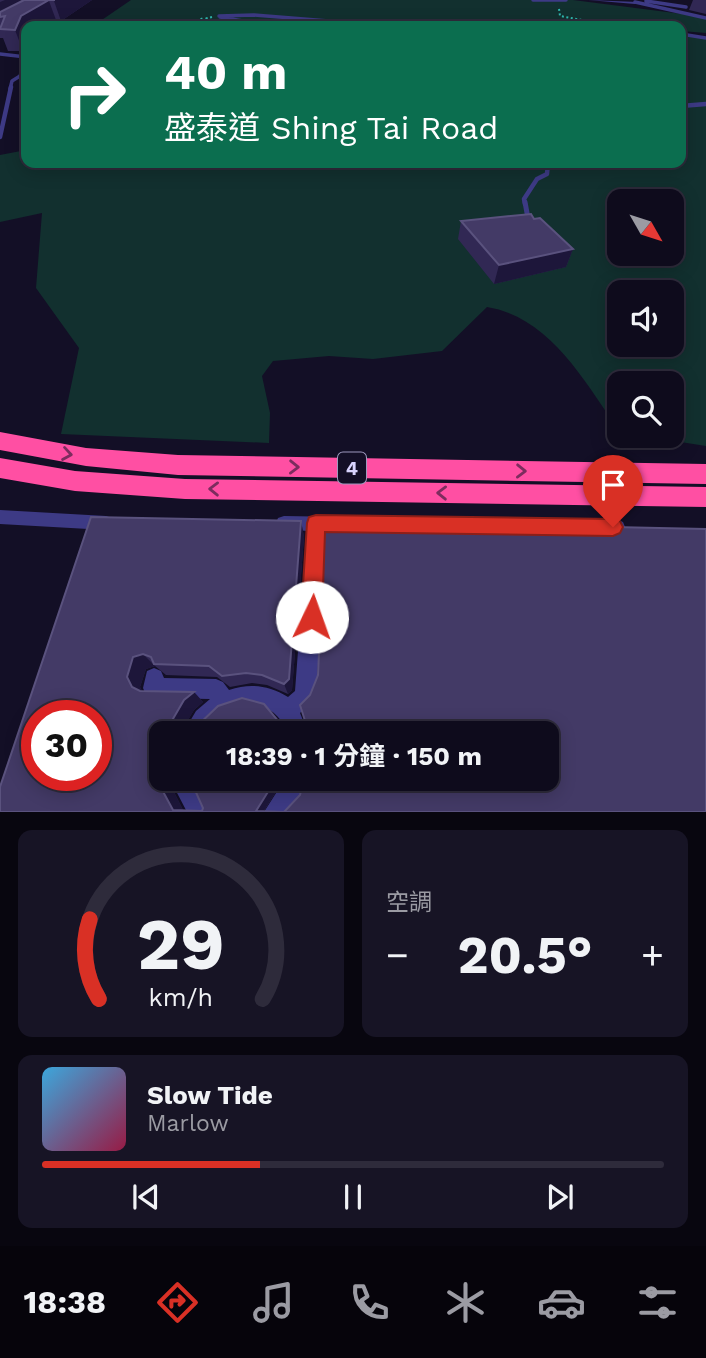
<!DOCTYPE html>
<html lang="zh-TW">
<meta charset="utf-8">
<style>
:root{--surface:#0e0b1c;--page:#171425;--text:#f1f3f6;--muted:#9b9ba3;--line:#2e2b3b;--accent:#d93025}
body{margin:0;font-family:"Work Sans","Noto Sans TC",sans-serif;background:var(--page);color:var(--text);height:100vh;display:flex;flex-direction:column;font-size:26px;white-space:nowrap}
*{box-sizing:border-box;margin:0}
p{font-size:23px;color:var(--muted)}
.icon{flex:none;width:38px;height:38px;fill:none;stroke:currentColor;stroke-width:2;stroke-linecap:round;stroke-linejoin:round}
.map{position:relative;height:812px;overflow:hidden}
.details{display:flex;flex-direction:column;gap:18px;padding:18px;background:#08060f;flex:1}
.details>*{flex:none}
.guide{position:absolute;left:21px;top:21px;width:665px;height:147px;border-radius:14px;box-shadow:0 4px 18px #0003,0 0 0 2px var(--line);background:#0b6e4f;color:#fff;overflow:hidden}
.needle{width:46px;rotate:129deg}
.controls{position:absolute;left:607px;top:189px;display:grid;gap:14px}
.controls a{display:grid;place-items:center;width:77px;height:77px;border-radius:14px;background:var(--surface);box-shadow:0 4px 18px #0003,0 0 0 2px var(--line);font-size:35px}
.speed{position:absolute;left:21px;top:700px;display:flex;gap:14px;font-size:35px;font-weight:700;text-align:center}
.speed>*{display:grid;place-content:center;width:91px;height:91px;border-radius:50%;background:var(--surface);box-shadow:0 4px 18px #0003,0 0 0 2px var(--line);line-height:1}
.speed .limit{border:10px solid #d22;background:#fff;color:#111}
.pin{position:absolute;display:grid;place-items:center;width:60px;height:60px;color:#fff;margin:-72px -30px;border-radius:50% 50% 50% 0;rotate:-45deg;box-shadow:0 0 7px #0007}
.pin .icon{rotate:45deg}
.me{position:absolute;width:77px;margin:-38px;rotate:3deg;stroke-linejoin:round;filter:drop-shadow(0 0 5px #0008)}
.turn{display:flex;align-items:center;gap:24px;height:147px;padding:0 28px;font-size:32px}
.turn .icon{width:91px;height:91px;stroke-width:2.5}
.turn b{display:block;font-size:49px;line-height:60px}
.big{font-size:52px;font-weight:700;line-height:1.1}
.details .tile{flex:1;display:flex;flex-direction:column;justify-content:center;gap:10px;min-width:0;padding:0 24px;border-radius:14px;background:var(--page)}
.details .dial{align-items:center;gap:0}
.dial svg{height:182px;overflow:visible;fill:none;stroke:var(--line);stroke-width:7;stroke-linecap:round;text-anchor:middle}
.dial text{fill:var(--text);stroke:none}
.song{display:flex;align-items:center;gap:21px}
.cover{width:84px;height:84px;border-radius:10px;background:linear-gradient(135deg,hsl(200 70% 55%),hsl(340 70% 35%))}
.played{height:7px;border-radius:4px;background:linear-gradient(90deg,var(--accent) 35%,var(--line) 35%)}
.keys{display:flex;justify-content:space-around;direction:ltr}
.heat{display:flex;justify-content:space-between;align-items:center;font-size:38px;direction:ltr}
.details .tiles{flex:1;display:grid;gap:18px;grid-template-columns:1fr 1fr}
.tile:last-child{grid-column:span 2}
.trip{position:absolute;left:149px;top:721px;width:410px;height:70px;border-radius:14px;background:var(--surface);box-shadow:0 4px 18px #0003,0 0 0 2px var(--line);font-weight:700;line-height:70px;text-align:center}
.menu{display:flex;height:112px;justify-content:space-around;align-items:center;background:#06040b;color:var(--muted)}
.menu .icon{width:49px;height:49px}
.menu .on{color:var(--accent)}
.menu b{font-size:32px;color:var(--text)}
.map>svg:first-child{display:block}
.green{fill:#12302f;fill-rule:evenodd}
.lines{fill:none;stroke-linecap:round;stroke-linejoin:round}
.path{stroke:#2fb8b0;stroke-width:2;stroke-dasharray:2 2.5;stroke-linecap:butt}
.lane-far2{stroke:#3d3a85;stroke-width:3.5}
.lane-far1{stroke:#3d3a85;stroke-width:4.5}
.lane{stroke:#3d3a85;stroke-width:5}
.street{fill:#3d3a85;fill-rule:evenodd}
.highway{fill:#ff4fa3;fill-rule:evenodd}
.wall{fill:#312854;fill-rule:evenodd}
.shaded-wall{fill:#1d163a}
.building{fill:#433a66;stroke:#5a527e;stroke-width:2;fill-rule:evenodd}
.oneway{stroke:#7d2c5e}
.route{fill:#d93025;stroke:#8d1f18;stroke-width:2}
.labels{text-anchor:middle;stroke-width:7;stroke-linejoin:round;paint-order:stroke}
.shield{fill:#130f26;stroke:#9e99be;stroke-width:2}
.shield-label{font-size:19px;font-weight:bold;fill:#d9d4ff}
</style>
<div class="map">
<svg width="706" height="812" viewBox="0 0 706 812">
<rect width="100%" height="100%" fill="#130f26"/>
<path class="green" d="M131 0H573L706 17V33L681 31V26H93Z
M681 35 706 37V446L668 440H626L623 436H672V383H620L619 431C586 383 550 317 487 307L442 351 373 359 329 356 273 361 262 376 270 413 269 443 61 434 79 348 36 288 42 213 0 222V155L26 150V163H681ZM620 201H672V254H620ZM620 292H672V345H620Z"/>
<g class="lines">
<path class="path" d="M559 9 560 16 582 20 572 26
M212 17 204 19 214 24
M192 22 204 18"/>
<path class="lane-far2" d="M533 0H566
M646 1 686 7
M635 2 706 18
M219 16 254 15 391 26
M220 17 271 26
M681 34 706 38
M0 54 26 57 20 76 12 81 10 89"/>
<path class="lane-far1" d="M681 106 706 104
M0 137 11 87
M525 204 524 199 537 179 547 174 548 163"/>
<path class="lane" d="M525 202 529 224"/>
<path class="street" d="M588 0 638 2 635 4Z
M0 510 106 516 112 518 114 523 112 528 106 530 0 524Z
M284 516 344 517 350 519 352 524 350 529 344 531H324L317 685 310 704 300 713 308 733H288C271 691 226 700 205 733H183L196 711 210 699 153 698 146 695 143 688 147 671 154 668 161 671 164 678 216 679 223 682 229 690C250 683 268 685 288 697L295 691 307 531 278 528 276 523 278 518Z
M564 518 617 519 623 522 625 527 623 532 617 535 564 534 558 531 556 526 558 521Z
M174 779H196L197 786 210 812H187L175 789Z
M285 779H307L301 797 289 812H264Z"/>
<path class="highway" d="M0 432 86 448 178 455 706 464V484L178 475 86 466 0 450Z
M0 458 75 471 185 479 706 487V507L185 499 75 491 0 478Z"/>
</g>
<path class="wall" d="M0 0H92L61 21 56 20 26 26 23 51H8L3 38H0Z
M693 0H706V14L689 10Z
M534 219 573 249 566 267 494 284 458 239 461 221Z
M91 517 301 521 304 537 292 690 288 694 267 685 252 683 230 687 217 677 166 675 155 666 146 669 140 687 142 691 194 692 203 702 194 710 183 728H195L218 706 242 698 264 704 284 728 307 727 300 705 310 695 318 675 325 521 706 529V812H0V787ZM37 716H96V775H37ZM161 733H546V779H304L300 795 284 812 264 811 284 779H190L203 808 202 811 183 810 173 790 172 779H161Z"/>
<path class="shaded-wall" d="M5 0H50L49 1 56 20 46 26H26V43L23 51 15 30 21 16 0 17V2Z
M55 0H92L61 21 54 1Z
M573 249 566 267 494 284 499 265Z
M301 521 304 537 292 690 288 694 284 684Z
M143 654 155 666 146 669 140 687 145 697 132 687 127 677 133 657Z
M194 692 203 702 194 710 181 732 172 728 170 724 184 700Z
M160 772H161V779H172L173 790 184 812 173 810 160 786Z
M276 779H284L263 812 256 811Z"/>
<path class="building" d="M24 0H55H49L21 16 15 30 0 29 5 16 0 17V12Z
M531 214 534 219 540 218 573 249 499 265 461 221Z
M91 517 301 521 289 679 284 684 262 675 246 673 222 676 209 666 154 664 151 657 143 654 133 657 127 677 132 687 140 691 194 692 184 700 170 724 172 728H195L218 706 242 698 264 704 284 728 307 727 300 705 310 695 318 675 325 521 706 529V812H0V787ZM37 716H96V775H37ZM161 733H546V779H304L300 795 284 812 256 811 276 779H190L203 808 202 811 173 810 160 786Z"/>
<defs><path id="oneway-chevron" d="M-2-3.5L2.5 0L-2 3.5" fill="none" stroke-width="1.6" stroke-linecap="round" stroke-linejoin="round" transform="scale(1.75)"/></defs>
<g class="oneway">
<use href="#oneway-chevron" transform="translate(67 454) rotate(9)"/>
<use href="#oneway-chevron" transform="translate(294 467) rotate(1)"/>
<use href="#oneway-chevron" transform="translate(521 471) rotate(1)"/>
<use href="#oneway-chevron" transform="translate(214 489) rotate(-179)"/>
<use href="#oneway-chevron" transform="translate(442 493) rotate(-179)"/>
</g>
<path class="route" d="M316 515 613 519 620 521 623 527 620 533 613 536 325 532 322 617 319 624 312 627 304 624 301 617 307 523 309 517Z"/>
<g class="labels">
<rect class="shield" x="338" y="452.5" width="28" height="31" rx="5"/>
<g class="shield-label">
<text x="352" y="475">4</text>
</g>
</g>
</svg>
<div class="controls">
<a><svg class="needle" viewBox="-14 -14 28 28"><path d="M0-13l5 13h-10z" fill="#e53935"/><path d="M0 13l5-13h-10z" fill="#9b9ba3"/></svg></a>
<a><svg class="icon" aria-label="sound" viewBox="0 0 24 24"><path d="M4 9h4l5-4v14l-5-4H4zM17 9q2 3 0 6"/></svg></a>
<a><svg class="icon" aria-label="search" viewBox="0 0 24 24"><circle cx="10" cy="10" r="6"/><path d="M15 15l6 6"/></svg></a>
</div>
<div class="speed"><div class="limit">30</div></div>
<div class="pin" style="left:613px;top:527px;background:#d93025"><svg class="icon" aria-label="arrive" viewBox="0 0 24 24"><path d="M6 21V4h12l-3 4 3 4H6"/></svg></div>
<svg class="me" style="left:312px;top:617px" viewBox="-20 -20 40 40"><circle r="19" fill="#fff"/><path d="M0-13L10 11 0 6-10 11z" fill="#d93025"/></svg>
<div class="trip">18:39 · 1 分鐘 · 150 m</div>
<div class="guide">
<div class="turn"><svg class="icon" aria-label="right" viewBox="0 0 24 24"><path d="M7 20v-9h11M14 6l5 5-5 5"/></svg><div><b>40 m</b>盛泰道 Shing Tai Road</div></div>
</div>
</div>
<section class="details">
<div class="tiles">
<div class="tile dial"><svg viewBox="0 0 100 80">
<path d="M14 69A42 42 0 1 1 86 69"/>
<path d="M14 69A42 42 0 0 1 10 34" stroke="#d93025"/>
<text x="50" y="56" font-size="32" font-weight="700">29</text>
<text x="50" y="72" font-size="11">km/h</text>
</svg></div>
<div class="tile"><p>空調</p>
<div class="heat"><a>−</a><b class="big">20.5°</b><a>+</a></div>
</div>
<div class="tile">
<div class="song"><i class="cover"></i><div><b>Slow Tide</b><p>Marlow</p></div></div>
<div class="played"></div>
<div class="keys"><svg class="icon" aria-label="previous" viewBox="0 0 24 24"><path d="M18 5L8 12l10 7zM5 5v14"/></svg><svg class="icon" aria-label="pause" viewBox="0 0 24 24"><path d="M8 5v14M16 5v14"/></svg><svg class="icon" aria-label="next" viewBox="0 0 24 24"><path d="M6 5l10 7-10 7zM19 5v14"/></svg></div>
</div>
</div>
</section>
<nav class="menu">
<b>18:38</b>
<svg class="icon on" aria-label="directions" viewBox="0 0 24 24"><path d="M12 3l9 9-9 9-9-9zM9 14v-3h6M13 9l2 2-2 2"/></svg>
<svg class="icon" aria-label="music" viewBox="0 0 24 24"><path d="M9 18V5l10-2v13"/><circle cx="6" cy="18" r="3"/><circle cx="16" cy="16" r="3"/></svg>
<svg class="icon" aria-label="phone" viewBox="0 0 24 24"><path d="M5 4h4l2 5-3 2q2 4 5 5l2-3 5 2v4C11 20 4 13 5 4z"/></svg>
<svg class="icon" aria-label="climate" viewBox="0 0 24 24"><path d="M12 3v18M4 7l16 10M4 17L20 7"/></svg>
<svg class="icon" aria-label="car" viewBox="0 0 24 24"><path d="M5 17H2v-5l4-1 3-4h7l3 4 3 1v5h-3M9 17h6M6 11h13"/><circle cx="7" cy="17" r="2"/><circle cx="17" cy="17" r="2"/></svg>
<svg class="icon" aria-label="filters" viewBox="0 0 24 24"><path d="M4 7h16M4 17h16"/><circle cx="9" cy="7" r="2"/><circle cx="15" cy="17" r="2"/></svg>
</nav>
